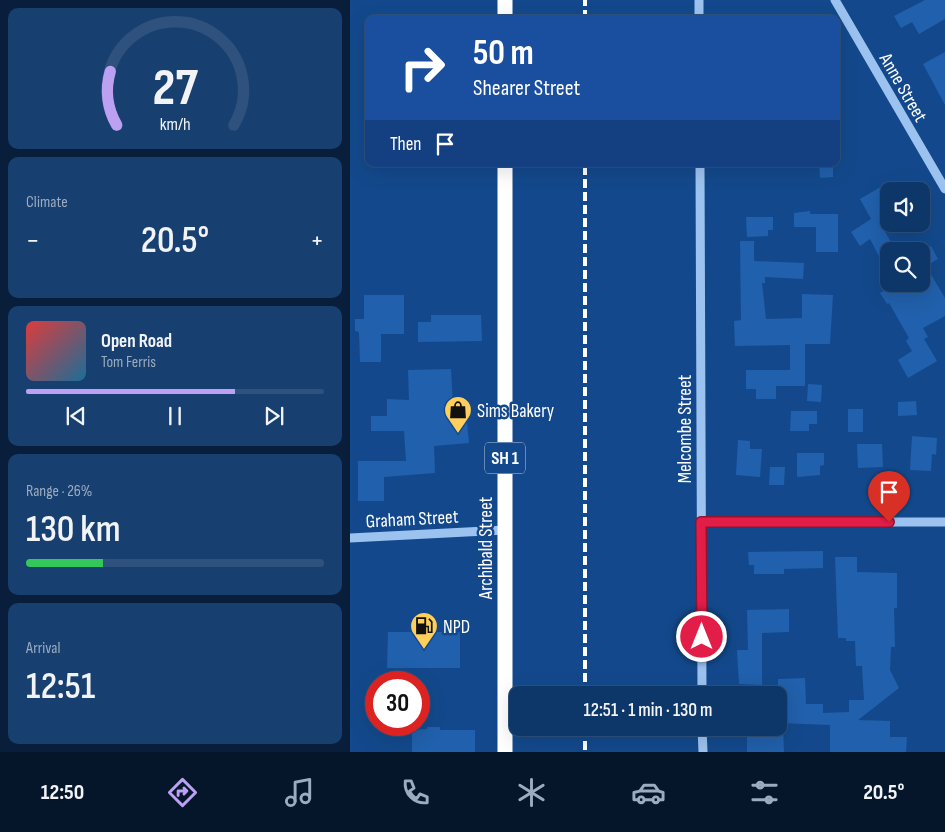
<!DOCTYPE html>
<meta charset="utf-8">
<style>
:root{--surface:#0e3769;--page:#173f6f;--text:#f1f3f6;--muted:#9bacc0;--line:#2e517d;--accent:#bca0f2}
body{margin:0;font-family:"Sofia Sans Condensed",sans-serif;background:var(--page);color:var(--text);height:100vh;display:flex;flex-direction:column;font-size:19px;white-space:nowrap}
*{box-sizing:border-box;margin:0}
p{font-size:16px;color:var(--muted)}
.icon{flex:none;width:28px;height:28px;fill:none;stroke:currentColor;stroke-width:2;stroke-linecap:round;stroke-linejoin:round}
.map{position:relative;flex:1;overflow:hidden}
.sheet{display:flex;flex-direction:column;gap:8px;padding:8px;background:#081e3a;width:350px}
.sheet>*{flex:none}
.hud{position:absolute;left:15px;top:15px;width:475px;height:152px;border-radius:10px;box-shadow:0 5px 20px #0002,0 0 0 1px var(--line);background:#1a4fa0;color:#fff;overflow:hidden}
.fabs{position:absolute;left:530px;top:182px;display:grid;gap:10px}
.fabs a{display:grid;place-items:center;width:50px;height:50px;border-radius:10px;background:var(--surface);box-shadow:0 5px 20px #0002,0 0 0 1px var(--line);font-size:25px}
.speed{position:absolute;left:15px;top:671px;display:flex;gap:10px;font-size:25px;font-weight:700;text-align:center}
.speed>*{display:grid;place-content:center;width:65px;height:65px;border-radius:50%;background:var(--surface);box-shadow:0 5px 20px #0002,0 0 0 1px var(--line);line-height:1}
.speed .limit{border:8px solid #d22;background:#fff;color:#111}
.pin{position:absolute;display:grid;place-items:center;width:42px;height:42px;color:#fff;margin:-51px -21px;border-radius:50% 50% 50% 0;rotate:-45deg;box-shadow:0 0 5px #0007}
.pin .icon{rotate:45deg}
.me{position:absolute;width:55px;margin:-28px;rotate:0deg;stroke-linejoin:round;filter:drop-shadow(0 0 4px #0008)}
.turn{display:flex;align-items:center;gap:18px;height:105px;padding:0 25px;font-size:22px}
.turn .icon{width:65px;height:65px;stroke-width:2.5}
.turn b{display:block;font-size:35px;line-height:42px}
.then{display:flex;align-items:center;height:48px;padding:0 25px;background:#0003;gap:10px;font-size:19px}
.big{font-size:38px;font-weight:600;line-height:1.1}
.sheet .widget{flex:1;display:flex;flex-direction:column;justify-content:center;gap:8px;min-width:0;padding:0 18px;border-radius:10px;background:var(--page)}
.sheet .dial{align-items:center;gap:0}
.dial svg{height:130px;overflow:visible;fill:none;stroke:var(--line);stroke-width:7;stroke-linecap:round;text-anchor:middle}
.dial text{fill:var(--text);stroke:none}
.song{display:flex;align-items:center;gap:15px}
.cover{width:60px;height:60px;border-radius:8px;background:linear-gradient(135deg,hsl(0 70% 55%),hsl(200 70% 35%))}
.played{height:5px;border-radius:2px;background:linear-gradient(90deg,var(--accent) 70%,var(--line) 70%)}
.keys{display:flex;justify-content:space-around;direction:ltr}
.heat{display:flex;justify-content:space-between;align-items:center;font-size:28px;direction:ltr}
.charge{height:8px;border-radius:4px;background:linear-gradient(90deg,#34c759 26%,var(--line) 0)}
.trip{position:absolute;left:159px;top:686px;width:278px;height:50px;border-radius:10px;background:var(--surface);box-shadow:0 5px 20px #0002,0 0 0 1px var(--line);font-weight:600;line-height:50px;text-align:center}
.tabs{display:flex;height:80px;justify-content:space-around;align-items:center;background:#06162a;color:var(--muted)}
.tabs .icon{width:35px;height:35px}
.tabs .on{color:var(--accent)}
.tabs b{font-size:22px;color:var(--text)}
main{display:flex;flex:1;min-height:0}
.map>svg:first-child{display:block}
.building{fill:#2160ac}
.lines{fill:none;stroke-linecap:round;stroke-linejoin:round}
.minor{stroke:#9cc3f0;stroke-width:9}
.highway{stroke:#fff;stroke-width:15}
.rail{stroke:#fff;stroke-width:4;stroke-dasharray:9 4;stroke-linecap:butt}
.route-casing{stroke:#92132f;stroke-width:12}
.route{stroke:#e11d48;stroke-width:9}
.labels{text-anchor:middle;stroke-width:5;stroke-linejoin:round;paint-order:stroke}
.shield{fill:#13498c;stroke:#b8c8dc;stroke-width:1}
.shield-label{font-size:18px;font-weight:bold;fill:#fff}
.street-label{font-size:19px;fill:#fff;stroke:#13498c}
.poi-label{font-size:19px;fill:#fff;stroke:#13498c;text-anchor:start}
</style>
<main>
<section class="sheet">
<div class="widget dial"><svg viewBox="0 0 100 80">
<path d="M14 69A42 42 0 1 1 86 69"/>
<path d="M14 69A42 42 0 0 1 10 36" stroke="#bca0f2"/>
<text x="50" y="56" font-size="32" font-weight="700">27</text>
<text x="50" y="72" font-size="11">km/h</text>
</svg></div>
<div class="widget"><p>Climate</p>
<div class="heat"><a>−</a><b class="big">20.5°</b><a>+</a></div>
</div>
<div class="widget">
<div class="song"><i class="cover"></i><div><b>Open Road</b><p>Tom Ferris</p></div></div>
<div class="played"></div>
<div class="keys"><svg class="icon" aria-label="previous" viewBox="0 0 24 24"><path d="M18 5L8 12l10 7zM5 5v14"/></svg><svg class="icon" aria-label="pause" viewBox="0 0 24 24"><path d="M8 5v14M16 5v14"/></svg><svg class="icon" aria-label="next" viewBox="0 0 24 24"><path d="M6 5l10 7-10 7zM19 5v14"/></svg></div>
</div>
<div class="widget"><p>Range · 26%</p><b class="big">130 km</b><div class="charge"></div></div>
<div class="widget"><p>Arrival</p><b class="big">12:51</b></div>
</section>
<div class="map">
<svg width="595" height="752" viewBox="0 0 595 752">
<rect width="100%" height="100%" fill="#13498c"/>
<path class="building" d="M575 0H595V19L569 34 562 22 551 28 544 16Z
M595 52V105L573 64Z
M469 164H483V177L470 178Z
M539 182V224H543L534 230 545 249 530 258 520 239 510 246 501 232 521 219 510 199Z
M460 211V214H488V252H466V227H444V213Z
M396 217H423V230H418V236L397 237Z
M390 241H404V261L454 263 453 279 415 277V283H412L416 319 452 318V294L483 295 480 344H455V386H426V399H406V389H396V370H440V345L385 346 384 321 391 320Z
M581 246 588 259 576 266 595 298V316L573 328 578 337 574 339 587 361 558 378 548 360 562 351 556 341 559 338 539 303 537 304 530 293 546 284H571V251Z
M14 295H54V334H31V362H10L9 332 5 331V319H14Z
M81 315H131L132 341 68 342V322H81Z
M101 369 104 423 117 422 119 443 84 446 85 473 34 477V501H8V461H56L54 431H21V416H37V399L59 400 58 370Z
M458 384 472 385 471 402 457 401Z
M566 401 567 415 548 416V402Z
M498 409H513V432H498Z
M441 411H467V424H459V431H440Z
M562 436 587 438 586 455 582 454 581 471 560 470Z
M388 440 400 441V449H412L410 477 386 475Z
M507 444H532L533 467 508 468Z
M447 453H474V465L470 466V475L447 477Z
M420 467H435L434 485H419Z
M473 551V568L434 569V574H404V565H399L398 552Z
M485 557H507V572L547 573V608H544L545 647H541L540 670 549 688 508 720 540 721V737H557L556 752H480V725L428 723V679L455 678 456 704H473V713L499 712V700H514L512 666H506L505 641H496V638H488Z
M439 609V632L412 633V685L389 684 387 650H398L397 610Z
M38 632H110V668H37Z
M77 727H90V730H125V752H62V730L77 729Z
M397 728H433L434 752H397Z"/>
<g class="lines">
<path class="minor" d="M349 0V19
M485 0 595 189
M350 164 352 695
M351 522H595
M0 538 155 530
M352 728 353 752"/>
<path class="highway" d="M155 0V19
M155 164V752"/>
<path class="rail" d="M235 19V0
M235 695V164
M235 728V752"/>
</g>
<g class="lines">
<defs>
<path id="route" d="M352 637 351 522H539"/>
</defs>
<use href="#route" class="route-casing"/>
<use href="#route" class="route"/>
</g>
<defs>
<symbol id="shop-pin" viewBox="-11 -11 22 30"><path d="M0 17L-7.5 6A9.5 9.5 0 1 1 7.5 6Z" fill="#ffcf5c" stroke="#13498c"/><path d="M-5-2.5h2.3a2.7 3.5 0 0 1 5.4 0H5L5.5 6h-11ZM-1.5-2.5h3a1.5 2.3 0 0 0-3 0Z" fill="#111"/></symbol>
<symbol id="fuel-pin" viewBox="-11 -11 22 30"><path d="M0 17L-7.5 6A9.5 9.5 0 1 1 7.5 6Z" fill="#ffcf5c" stroke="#13498c"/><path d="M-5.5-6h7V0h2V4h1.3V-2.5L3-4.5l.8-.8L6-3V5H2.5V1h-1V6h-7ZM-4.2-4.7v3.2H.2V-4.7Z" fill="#111"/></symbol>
</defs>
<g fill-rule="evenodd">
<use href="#shop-pin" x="92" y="394" width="32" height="43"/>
<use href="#fuel-pin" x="58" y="610" width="32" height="43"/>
</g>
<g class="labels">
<rect class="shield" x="135" y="442.5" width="40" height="31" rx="4"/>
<g class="shield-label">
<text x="155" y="464">SH 1</text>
</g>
<g class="street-label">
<text transform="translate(554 87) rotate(60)" y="7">Anne Street</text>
<text transform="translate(334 429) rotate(-90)" y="7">Melcombe Street</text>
<text transform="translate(62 518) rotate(-3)" y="7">Graham Street</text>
<text transform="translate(135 548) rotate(-90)" y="7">Archibald Street</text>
</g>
<g class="poi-label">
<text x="127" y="417">Sims Bakery</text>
<text x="93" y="633">NPD</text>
</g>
</g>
</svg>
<div class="fabs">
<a><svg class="icon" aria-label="sound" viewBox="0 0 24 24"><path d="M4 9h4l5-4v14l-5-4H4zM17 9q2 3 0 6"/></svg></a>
<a><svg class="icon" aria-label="search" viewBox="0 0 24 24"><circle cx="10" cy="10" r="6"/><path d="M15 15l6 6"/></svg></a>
</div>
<div class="speed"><div class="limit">30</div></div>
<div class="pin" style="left:539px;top:522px;background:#d93025"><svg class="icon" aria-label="arrive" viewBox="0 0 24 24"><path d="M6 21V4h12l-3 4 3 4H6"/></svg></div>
<svg class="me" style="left:352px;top:637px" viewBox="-20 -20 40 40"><circle r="17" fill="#e11d48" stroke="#fff" stroke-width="3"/><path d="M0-11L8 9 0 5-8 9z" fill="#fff"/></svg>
<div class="trip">12:51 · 1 min · 130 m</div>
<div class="hud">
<div class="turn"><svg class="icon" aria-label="right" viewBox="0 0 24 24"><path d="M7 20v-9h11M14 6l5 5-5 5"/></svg><div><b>50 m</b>Shearer Street</div></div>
<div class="then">Then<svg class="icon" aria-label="arrive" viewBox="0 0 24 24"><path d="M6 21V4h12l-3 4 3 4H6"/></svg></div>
</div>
</div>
</main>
<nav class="tabs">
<b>12:50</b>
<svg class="icon on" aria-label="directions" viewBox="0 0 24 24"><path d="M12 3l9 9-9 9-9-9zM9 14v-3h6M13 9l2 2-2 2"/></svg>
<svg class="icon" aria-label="music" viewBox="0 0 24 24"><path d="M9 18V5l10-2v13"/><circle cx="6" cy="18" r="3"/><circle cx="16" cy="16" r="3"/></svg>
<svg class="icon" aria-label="phone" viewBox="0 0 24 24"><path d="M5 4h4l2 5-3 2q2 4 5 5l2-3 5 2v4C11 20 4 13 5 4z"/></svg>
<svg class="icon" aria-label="climate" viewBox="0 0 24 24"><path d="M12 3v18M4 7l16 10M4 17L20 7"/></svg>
<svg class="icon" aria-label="car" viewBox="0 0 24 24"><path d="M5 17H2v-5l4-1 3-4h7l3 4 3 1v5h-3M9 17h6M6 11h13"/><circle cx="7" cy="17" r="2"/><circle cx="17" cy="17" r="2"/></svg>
<svg class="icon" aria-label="filters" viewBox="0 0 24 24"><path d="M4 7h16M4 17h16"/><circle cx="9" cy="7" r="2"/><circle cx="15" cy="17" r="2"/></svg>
<b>20.5°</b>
</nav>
